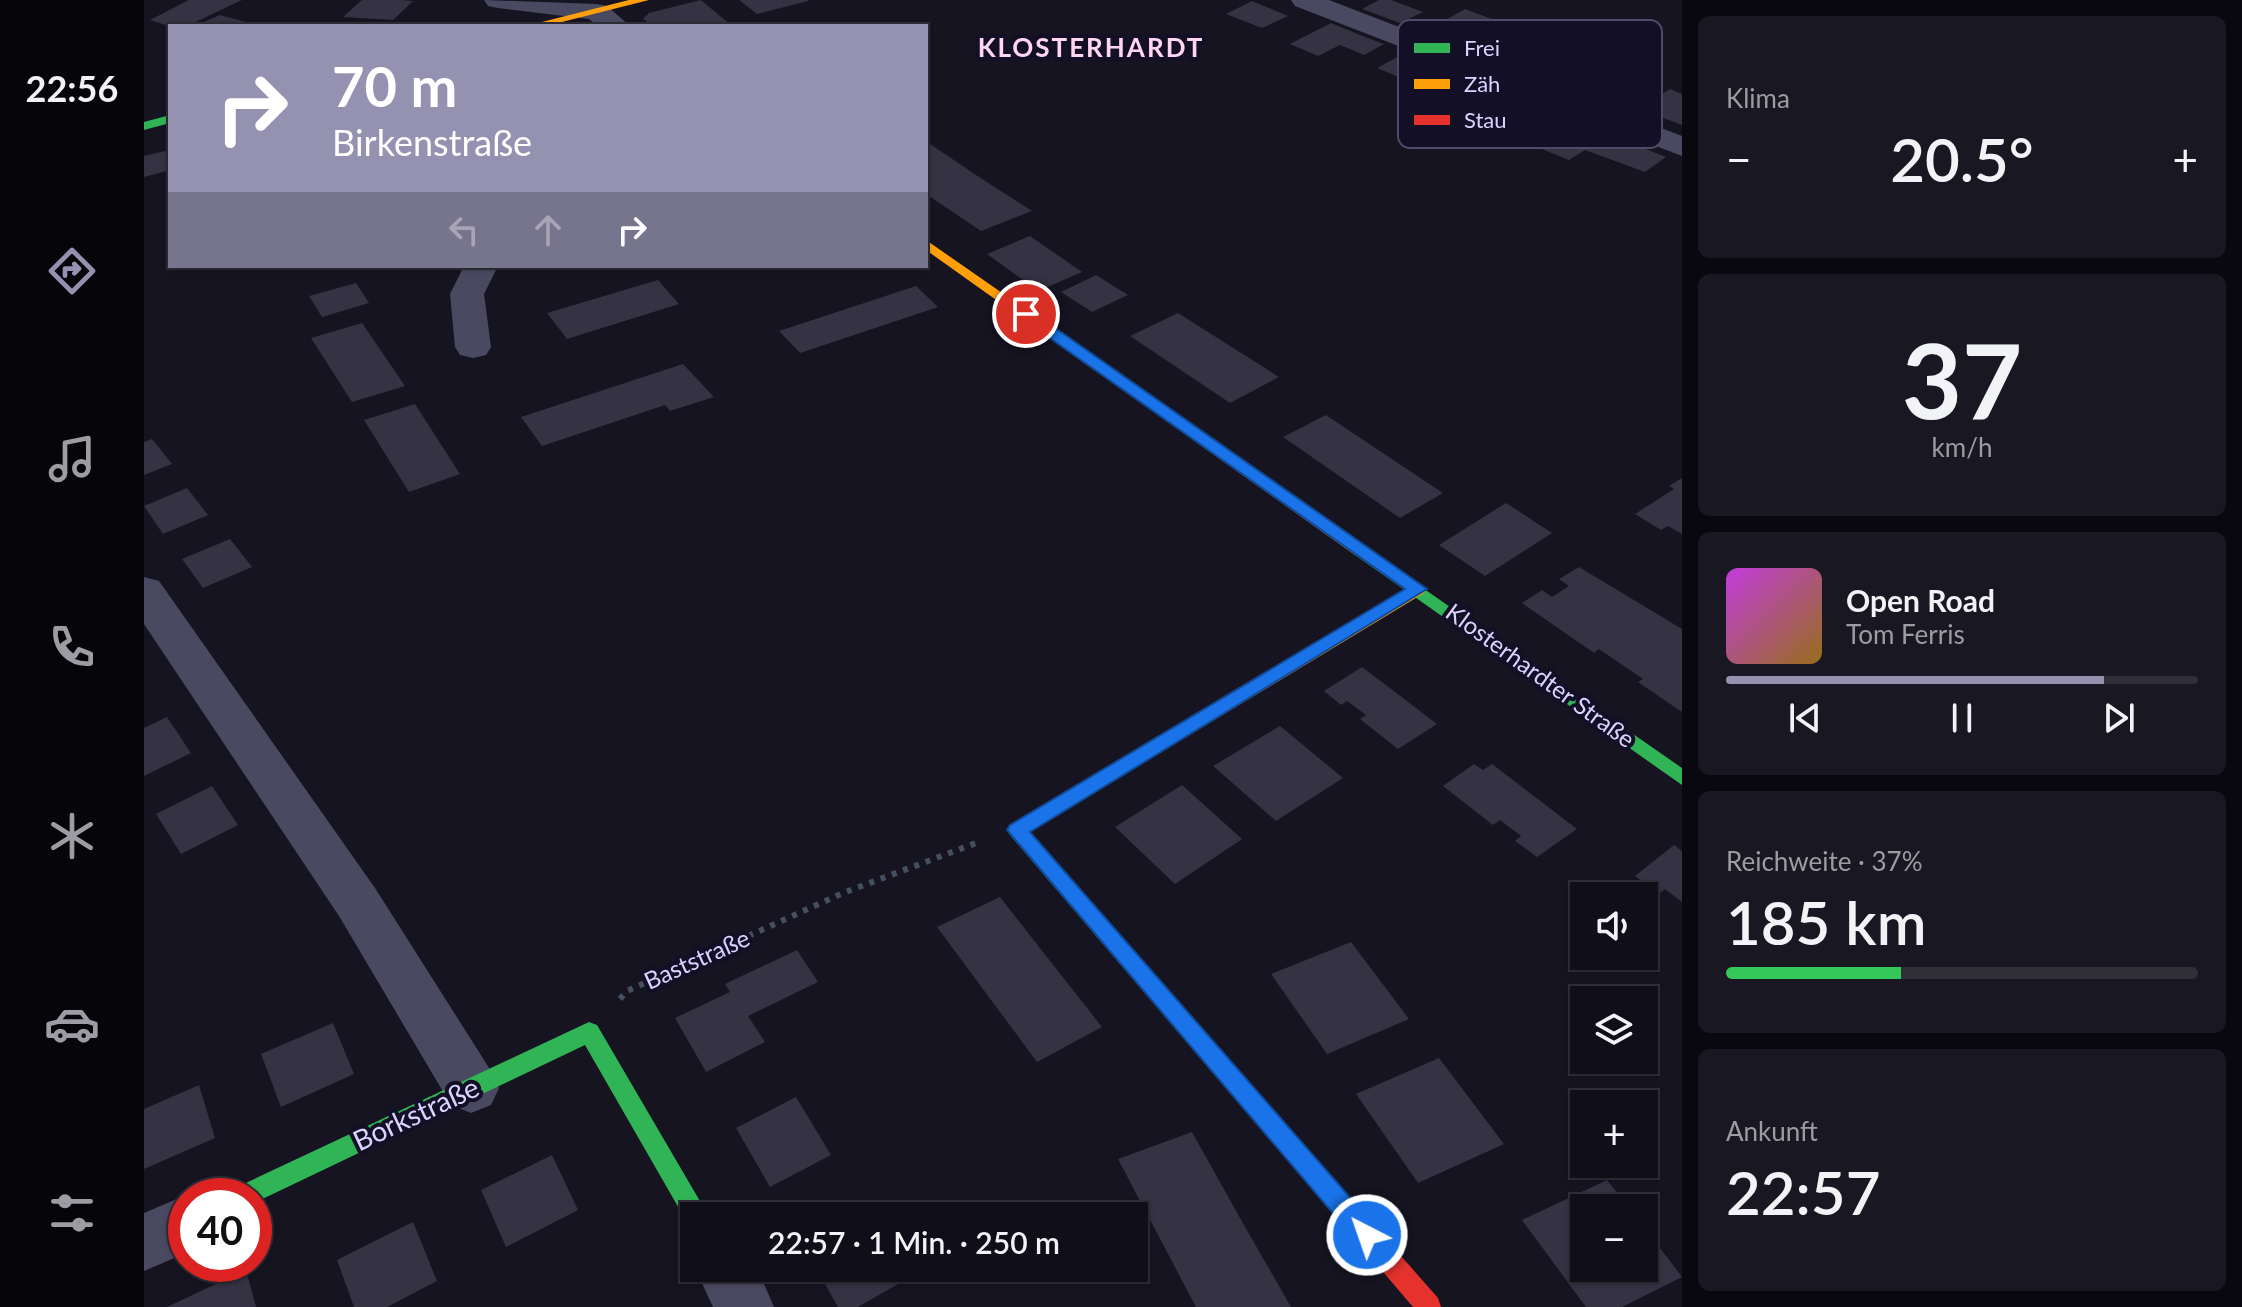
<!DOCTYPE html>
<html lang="de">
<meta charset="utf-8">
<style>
:root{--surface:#100f19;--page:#191822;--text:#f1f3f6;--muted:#9c9ca2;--line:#302f38;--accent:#9591b1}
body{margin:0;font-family:Lato,sans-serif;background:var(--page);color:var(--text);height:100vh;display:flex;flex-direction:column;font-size:30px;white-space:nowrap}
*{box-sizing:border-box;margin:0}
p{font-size:26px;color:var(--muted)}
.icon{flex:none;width:44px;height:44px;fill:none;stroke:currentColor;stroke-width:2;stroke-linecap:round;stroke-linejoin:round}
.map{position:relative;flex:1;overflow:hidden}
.sheet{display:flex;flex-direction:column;gap:16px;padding:16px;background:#09080e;width:560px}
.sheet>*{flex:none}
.guide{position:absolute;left:24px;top:24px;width:760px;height:244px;border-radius:0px;box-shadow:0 2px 6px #0004,0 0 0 2px var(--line);background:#9591b1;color:#fff;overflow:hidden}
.controls{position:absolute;left:1426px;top:882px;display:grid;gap:16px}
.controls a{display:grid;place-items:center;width:88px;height:88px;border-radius:0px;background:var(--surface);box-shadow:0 2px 6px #0004,0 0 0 2px var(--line);font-size:40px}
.speed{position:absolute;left:24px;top:1178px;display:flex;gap:16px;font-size:40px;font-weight:700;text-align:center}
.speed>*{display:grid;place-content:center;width:104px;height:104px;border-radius:50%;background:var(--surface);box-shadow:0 2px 6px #0004,0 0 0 2px var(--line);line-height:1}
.speed .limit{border:12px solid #d22;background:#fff;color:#111}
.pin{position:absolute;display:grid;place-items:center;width:68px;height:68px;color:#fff;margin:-34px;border:4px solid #fff;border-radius:50%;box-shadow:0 2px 8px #0007}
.me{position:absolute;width:88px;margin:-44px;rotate:319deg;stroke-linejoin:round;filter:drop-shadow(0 0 6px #0008)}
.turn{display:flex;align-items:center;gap:28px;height:168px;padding:0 32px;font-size:36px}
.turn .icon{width:104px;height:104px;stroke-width:2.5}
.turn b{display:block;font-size:56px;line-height:68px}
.lanes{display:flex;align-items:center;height:76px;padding:0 32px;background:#0003;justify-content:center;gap:40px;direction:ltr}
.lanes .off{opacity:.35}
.big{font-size:60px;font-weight:600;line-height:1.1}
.sheet .card{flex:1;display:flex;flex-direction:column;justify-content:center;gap:12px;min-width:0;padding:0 28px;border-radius:12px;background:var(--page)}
.sheet .dial{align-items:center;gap:0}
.dial b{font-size:104px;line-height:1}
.song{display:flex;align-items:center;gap:24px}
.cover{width:96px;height:96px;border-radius:12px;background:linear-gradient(135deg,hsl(290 70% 55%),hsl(40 70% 35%))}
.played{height:8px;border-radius:4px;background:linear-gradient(90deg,var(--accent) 80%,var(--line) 80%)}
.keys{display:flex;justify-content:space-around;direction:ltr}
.heat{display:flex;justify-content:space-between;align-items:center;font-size:44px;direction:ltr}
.charge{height:12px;border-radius:6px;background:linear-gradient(90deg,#34c759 37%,var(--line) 0)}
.trip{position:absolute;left:536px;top:1202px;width:468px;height:80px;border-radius:0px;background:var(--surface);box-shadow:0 2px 6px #0004,0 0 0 2px var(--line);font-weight:600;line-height:80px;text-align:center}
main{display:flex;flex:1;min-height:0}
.menu{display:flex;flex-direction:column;width:144px;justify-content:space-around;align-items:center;background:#06060a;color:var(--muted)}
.menu .icon{width:56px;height:56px}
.menu .on{color:var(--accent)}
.menu b{font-size:36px;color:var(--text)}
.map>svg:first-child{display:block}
.building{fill:#343243}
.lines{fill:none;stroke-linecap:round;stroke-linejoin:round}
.path{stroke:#44505f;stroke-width:6;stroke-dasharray:5 7;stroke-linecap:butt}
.street{fill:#4a4962;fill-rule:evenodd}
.fast{fill:#30b455;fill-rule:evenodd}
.slow{fill:#ff9f0a;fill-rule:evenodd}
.jam{fill:#e5322d;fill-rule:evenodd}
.route{fill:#1a73e8;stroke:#114b97;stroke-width:2}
.labels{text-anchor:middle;stroke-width:8;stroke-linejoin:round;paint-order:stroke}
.street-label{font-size:24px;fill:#d9d4ff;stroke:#130f26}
.far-district-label{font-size:26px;font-weight:bold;letter-spacing:2px;fill:#ffd6f0;stroke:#130f26}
.near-street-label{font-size:28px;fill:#d9d4ff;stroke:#130f26}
.key{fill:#130f26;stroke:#4e4a67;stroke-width:2}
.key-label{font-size:22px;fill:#d9d4ff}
</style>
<main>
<nav class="menu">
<b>22:56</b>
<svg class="icon on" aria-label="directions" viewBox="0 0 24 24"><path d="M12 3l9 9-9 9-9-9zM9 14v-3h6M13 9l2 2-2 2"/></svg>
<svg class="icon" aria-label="music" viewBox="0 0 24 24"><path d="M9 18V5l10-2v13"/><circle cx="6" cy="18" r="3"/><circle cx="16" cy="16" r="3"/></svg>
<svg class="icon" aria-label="phone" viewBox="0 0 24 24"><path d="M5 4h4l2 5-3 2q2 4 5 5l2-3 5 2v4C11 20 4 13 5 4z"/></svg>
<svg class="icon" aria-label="climate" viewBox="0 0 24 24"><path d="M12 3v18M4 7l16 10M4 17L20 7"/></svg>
<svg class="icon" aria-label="car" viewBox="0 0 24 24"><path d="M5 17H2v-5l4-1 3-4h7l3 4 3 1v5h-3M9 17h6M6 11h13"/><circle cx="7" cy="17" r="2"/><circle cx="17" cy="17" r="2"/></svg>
<svg class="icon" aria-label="filters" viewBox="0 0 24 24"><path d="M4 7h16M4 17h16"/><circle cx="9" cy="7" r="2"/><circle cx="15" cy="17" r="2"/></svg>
</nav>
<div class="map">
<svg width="1538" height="1307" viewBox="0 0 1538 1307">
<rect width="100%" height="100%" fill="#161421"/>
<path class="building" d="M45 0H98L43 26H25L6 20Z
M218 0H258L269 1 249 20 199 17Z
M557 0 588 26H510L499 19 505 13Z
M595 0H664V1L613 14Z
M1235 0H1247L1279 12 1256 23 1218 9Z
M1108 1 1144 16 1118 28 1082 14Z
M1321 9 1356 22 1390 34 1361 52 1291 26Z
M76 15 113 25V26H51Z
M1187 23 1216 35 1240 44 1220 55 1196 45 1174 56 1146 44Z
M1261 53 1268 56 1322 78 1283 98 1264 90 1274 85 1233 68Z
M1526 89 1538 94V125L1495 109Z
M1397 118 1454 141 1464 134 1522 157 1501 172 1441 150 1425 160 1366 136Z
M786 144 835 177 888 211 837 231 782 194V146Z
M26 150V170L0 177V156Z
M886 236 938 272 894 291 843 254Z
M952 275 984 295 948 312 917 292Z
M514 280 535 304 423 339 403 313Z
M212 283 225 303 178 317 165 296Z
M772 286 794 307 656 353 635 331Z
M1034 313 1083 344 1135 377 1086 403 986 336Z
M218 323 261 386 208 402 167 338Z
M539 364 570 397 526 411 521 405 398 446 377 417Z
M271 404 316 474 265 492 220 420Z
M1182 415 1299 493 1256 518 1139 437Z
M8 439 28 464 0 475V442Z
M1538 478V534L1524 526 1517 530 1491 514 1530 489 1525 486Z
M43 488 64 515 19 534 0 506Z
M1362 503 1408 533 1341 576 1295 545Z
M86 539 108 567 59 588 38 559Z
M1435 567 1538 629V712L1494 682 1499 679 1455 649 1450 653 1378 603 1398 590 1408 597 1425 586 1415 579Z
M1218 667 1255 695 1293 724 1254 749 1216 719 1222 715 1203 701 1197 705 1180 691Z
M23 717 47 753 0 776V728Z
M1136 726 1199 778 1132 821 1069 766Z
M1330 764 1339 770 1348 764 1433 829 1393 857 1371 841 1377 836 1356 820 1349 825 1299 786Z
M1038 785 1098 839 1031 884 971 827Z
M68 786 94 825 37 854 12 814Z
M1530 845 1538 851V902L1521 889 1515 894 1491 876Z
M856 897 958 1027 893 1062 793 927Z
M1207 942 1265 1019 1183 1054 1127 974Z
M653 950 674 982 604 1016 621 1042 562 1072 531 1018 586 992 581 984Z
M189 1023 210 1074 137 1107 117 1054Z
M1295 1058 1360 1144 1274 1183 1212 1094Z
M55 1085 71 1138 0 1169V1109Z
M652 1097 687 1155 626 1187 592 1128Z
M1048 1132 1096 1218 1147 1307H1052L974 1159Z
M408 1155 434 1210 362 1247 337 1190Z
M1463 1180 1485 1208H1440V1268H1500V1227L1538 1277 1478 1307H1442L1378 1220Z
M269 1222 293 1281 243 1307H210L193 1260Z
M672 1268H756L763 1279 714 1307H694Z
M102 1270 112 1307H23L61 1289Z"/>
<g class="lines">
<path class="path" d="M476 999 483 991 699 893 832 843"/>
<path class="street" d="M340 0 453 4 463 6 486 26H454L445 19 354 8 344 6Z
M1147 0H1185L1538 136V156L1151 6Z
M320 266H354L340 294 347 347 342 355 329 358 316 355 311 347 306 294Z
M0 577 15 581 231 888 347 1071 355 1088 347 1105 327 1113 307 1105 195 916 0 624Z
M42 1195V1253L0 1271V1213Z
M551 1268H613L630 1307H569Z"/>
<path class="fast" d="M26 115V123L0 130V122Z
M1217 545 1538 768V785L1211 555 1209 551Z
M931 788 938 790 941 795 938 800 886 832 1126 1107 1129 1114 1126 1121 1118 1124 1110 1121 866 835 863 830 866 825Z
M445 1022 453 1025 560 1208 564 1216H550V1227L544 1224 441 1045 110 1203V1196H87L91 1188Z"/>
<path class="slow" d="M485 0H505L402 26H382Z
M782 240 1223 547 1225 551 1223 555H1211L782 250Z
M1274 583 1283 589 1280 593 938 800H924L921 795 924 790Z"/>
<path class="jam" d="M1118 1104 1126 1107 1294 1298 1297 1307H1269L1110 1121 1107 1114 1110 1107Z"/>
</g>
<path class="route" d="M876 311H887L1283 589 886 832 1232 1227 1235 1235 1232 1244 1223 1247 1215 1244 863 830 866 825 1261 589 876 317Z"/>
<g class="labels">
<g class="street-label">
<text transform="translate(1396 676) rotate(36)" y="8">Klosterhardter Straße</text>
<text transform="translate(553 960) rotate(-24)" y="8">Baststraße</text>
</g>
<g class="far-district-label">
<text x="947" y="57">KLOSTERHARDT</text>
</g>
<g class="near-street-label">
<text transform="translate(272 1114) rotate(-25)" y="10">Borkstraße</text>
</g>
</g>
<rect x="1254" y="20" width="264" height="128" rx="12" class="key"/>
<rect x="1270" y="43" width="36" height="10" fill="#30b455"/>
<rect x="1270" y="79" width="36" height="10" fill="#ff9f0a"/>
<rect x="1270" y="115" width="36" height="10" fill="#e5322d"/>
<g class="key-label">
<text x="1320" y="56">Frei</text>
<text x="1320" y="92">Zäh</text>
<text x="1320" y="128">Stau</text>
</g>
</svg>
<div class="controls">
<a><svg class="icon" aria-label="sound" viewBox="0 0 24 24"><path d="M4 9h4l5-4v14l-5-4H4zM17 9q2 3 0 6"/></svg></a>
<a><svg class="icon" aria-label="layers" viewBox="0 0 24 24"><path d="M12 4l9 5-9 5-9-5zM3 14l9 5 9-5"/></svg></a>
<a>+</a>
<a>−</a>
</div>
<div class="speed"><div class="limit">40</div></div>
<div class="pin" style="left:882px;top:314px;background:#d93025"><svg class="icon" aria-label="arrive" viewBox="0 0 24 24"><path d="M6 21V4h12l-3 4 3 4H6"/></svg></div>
<svg class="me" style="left:1223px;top:1235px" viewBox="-20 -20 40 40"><circle r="17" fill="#1a73e8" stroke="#fff" stroke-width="3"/><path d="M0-11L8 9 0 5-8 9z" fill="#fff"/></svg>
<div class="trip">22:57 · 1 Min. · 250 m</div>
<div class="guide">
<div class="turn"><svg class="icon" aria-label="right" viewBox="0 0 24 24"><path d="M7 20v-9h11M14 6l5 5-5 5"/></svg><div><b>70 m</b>Birkenstraße</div></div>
<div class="lanes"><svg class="icon off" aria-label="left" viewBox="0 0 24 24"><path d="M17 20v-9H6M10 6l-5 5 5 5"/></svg><svg class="icon off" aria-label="ahead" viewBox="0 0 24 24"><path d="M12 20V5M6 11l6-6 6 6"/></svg><svg class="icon" aria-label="right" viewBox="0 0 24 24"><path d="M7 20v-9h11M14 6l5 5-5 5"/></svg></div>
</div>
</div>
<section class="sheet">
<div class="card"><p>Klima</p>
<div class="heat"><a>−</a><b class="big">20.5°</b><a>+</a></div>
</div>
<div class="card dial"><b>37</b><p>km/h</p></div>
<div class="card">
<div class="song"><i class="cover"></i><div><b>Open Road</b><p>Tom Ferris</p></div></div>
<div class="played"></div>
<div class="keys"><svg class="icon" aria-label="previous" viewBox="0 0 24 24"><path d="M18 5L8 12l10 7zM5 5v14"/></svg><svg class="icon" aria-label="pause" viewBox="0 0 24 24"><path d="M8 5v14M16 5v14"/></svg><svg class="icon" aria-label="next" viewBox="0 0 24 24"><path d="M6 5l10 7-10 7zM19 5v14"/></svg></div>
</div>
<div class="card"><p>Reichweite · 37%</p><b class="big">185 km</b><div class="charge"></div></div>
<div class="card"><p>Ankunft</p><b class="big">22:57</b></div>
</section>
</main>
